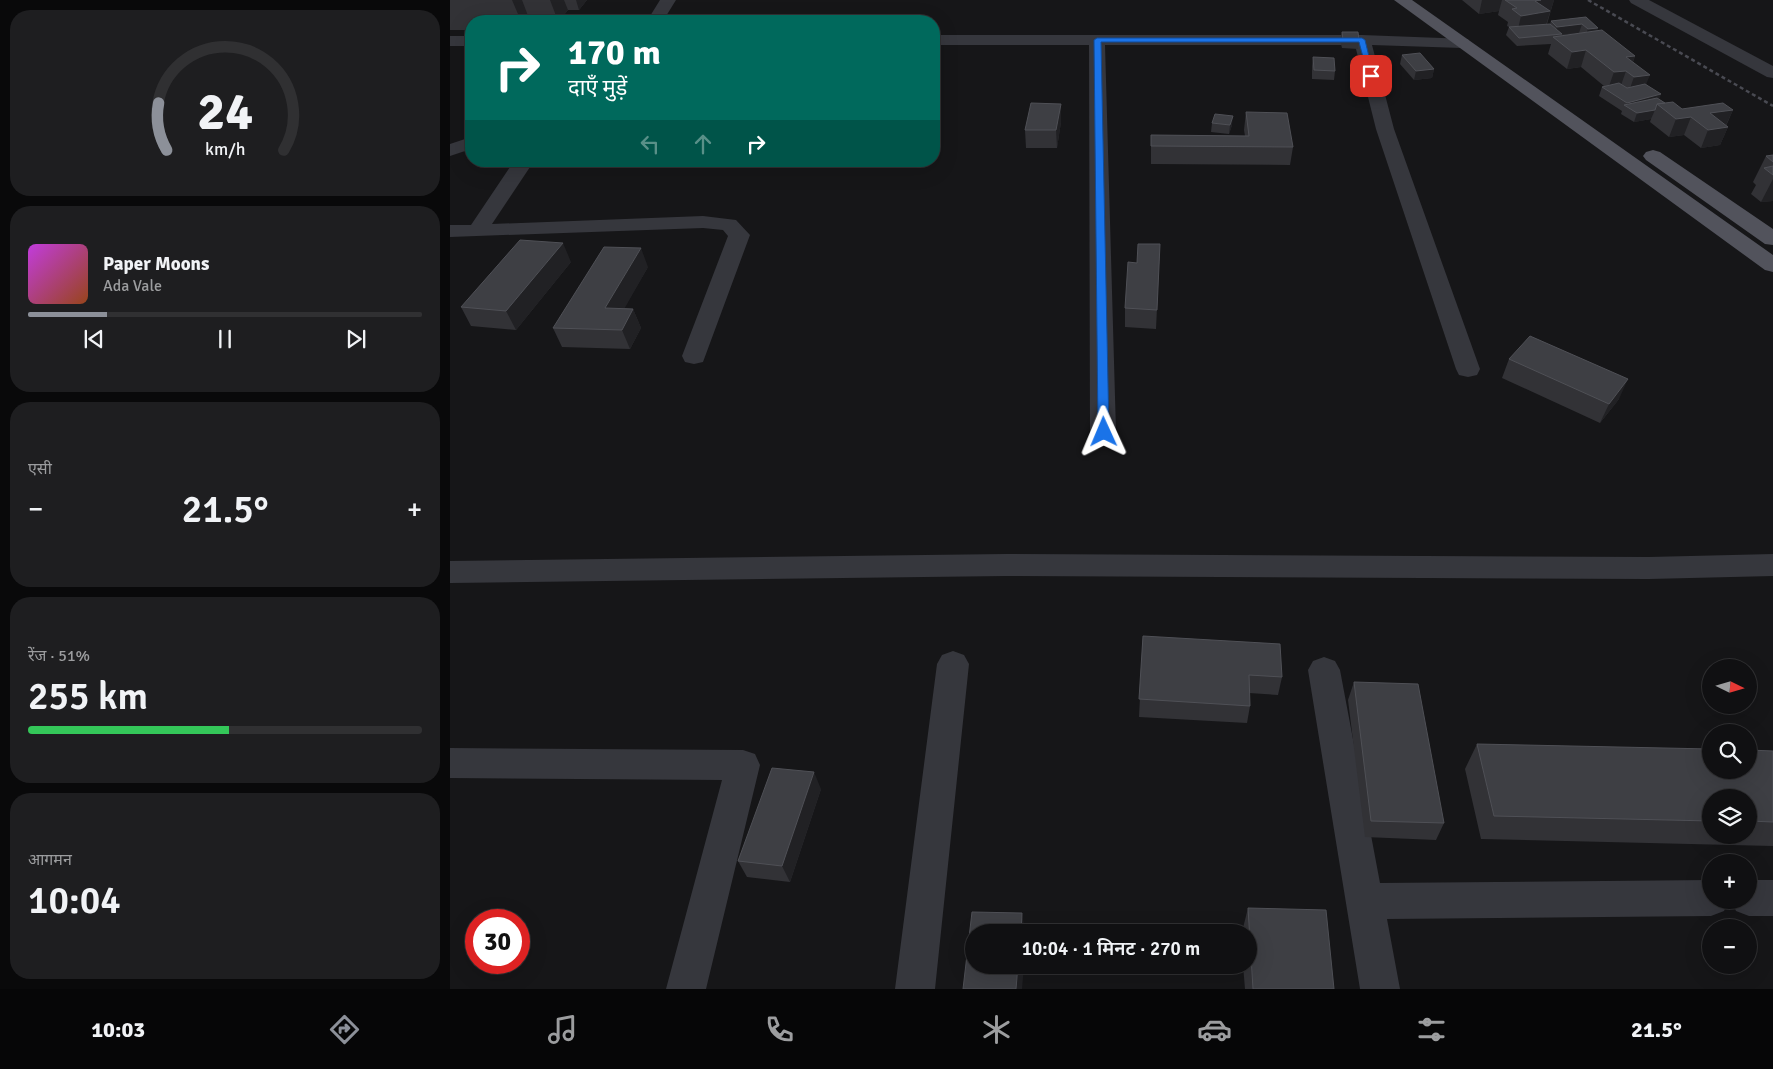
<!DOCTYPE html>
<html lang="hi">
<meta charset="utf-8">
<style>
:root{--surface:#101012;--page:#1e1e20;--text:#f1f3f6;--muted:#9c9d9f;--line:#303032;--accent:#8c9099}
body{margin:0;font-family:Signika,"Noto Sans Devanagari",sans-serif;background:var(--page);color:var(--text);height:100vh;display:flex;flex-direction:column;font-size:19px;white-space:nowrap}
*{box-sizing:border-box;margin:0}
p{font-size:16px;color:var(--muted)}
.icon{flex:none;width:28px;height:28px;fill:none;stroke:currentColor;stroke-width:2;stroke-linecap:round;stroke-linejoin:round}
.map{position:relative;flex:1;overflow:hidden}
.details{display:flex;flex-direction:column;gap:10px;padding:10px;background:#09090a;width:450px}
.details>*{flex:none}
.top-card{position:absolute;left:15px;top:15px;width:475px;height:152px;border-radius:20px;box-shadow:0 5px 20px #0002,0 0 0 1px var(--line);background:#00695c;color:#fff;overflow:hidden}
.needle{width:32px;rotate:95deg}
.buttons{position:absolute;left:1252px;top:659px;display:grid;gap:10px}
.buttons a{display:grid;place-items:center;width:55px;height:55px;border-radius:50%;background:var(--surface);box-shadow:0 5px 20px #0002,0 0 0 1px var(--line);font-size:25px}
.speed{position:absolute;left:15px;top:909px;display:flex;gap:10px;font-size:25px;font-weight:700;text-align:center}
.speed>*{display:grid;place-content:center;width:65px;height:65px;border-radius:50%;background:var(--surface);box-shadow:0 5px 20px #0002,0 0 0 1px var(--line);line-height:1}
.speed .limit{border:8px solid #d22;background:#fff;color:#111}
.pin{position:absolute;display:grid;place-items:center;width:42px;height:42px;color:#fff;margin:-21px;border-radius:10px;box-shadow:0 2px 8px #0006}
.me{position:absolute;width:55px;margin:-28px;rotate:359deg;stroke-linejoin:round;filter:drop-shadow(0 0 4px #0008)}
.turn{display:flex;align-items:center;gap:18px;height:105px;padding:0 20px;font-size:22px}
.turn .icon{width:65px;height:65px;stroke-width:2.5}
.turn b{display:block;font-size:35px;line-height:42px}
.lanes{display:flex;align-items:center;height:48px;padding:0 20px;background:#0003;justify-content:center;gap:25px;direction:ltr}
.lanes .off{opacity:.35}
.big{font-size:38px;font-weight:600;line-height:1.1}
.details .widget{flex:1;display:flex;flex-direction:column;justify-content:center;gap:8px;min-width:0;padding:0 18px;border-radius:20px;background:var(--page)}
.details .dial{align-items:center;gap:0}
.dial svg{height:130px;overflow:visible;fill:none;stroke:var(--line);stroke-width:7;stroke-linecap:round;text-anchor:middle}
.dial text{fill:var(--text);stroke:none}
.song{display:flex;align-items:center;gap:15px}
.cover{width:60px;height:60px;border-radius:8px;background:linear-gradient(135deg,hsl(290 70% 55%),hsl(20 70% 35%))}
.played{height:5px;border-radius:2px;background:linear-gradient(90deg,var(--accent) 20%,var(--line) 20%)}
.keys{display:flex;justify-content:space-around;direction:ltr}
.heat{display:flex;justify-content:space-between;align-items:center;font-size:28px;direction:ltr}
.charge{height:8px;border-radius:4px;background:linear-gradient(90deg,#34c759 51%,var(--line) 0)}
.trip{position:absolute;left:515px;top:924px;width:292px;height:50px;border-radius:25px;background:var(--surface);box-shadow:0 5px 20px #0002,0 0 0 1px var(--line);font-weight:600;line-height:50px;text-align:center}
.dock{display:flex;height:80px;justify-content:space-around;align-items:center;background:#060607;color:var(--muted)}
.dock .icon{width:35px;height:35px}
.dock .selected{color:var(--accent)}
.dock b{font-size:22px;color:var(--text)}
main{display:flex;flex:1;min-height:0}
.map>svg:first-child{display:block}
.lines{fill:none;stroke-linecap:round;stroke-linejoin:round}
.minor{fill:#36373d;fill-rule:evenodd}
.major{fill:#52535c;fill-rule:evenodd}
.rail{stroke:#494a52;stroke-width:2.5;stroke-dasharray:4 3;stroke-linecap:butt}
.wall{fill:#323236;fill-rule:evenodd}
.shaded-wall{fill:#212124}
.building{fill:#3e3f44;stroke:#4f5056}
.route{fill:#1a73e8;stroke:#114b97}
</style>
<main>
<section class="details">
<div class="widget dial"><svg viewBox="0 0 100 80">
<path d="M14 69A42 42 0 1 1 86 69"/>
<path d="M14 69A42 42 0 0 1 9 40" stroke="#8c9099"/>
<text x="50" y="56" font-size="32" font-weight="700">24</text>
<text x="50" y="72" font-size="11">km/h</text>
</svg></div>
<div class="widget">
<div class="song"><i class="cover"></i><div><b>Paper Moons</b><p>Ada Vale</p></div></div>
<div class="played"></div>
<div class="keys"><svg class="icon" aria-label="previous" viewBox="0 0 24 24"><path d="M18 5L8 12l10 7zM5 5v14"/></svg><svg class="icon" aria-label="pause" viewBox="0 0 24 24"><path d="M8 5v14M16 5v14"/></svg><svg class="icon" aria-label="next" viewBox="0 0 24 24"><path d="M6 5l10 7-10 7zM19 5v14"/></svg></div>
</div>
<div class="widget"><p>एसी</p>
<div class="heat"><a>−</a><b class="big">21.5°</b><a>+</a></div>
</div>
<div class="widget"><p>रेंज · 51%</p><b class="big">255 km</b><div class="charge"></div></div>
<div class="widget"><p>आगमन</p><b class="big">10:04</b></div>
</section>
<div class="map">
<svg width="1323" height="989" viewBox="0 0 1323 989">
<rect width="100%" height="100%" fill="#161618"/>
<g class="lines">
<path class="minor" d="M210 0H226L213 21H197Z
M1179 0H1199L1323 66V78L1317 77 1181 3Z
M484 35H912L1018 39 1020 43 1018 47 1012 48 922 45 944 129 1030 369 1027 375 1018 377 1009 375 1006 369 926 129 905 45H655L666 432 662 438 653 441 644 438 640 432 639 45H484Z
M0 36H21V46H0Z
M21 137V149L0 156V144Z
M64 161H84L42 224 253 216 286 220 300 235 253 362 244 364 235 362 232 356 278 236 273 230 253 228 0 237V225H21Z
M556 554 1199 557 1323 554V576L1199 579 556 576 0 583V561Z
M503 651 514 655 519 664 485 989H445L487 664 492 655Z
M874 657 885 661 890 670 930 883 1261 880V900H1279L1274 911 1261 916 937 919 950 989H910L858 670 863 661Z
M0 748 293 750 305 754 310 765 256 989H216L272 780 0 778Z
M1299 880H1323V916H1299L1286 911 1281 900H1299Z"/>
<path class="major" d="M944 0H962L1323 255V272L1315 270Z
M1203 150 1210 152 1323 229V245L1315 244 1196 160 1193 156 1196 152Z"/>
<path class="rail" d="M1138 0 1323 106"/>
</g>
<path class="wall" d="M0 0H137L129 10H118L109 21H21V30H0Z
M1012 0H1104L1097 24H1100L1101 21 1136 17 1147 31 1185 56 1183 62 1196 84 1209 99 1215 103 1232 109 1283 110 1276 126 1278 127 1270 145 1251 148 1234 135 1219 137 1200 122 1201 119 1184 122 1171 114 1172 111 1149 96 1152 87 1154 86 1131 67 1117 69 1098 54 1101 44 1067 46 1056 35 1059 27 1057 26 1058 22 1048 15 1049 11 1029 14ZM1129 33H1130L1111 36 1112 35Z
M892 32 909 40 908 49 892 48 890 40Z
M952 55 984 69 982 78 964 80 950 64Z
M863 57 885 71 884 80 862 79V66Z
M796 112 843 147 840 165 701 164V135L795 136 794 130Z
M611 122 607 148H576L575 130Z
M762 123 782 125 779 134 761 132Z
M1323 155V201L1311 202 1301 194 1306 185 1303 182 1316 156Z
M710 244 706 329 675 327V308L687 263Z
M121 262 66 330 21 326 11 307Z
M198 267 174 308 183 309 191 328 180 349 112 347 103 328Z
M1059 359 1169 399 1150 423 1052 378Z
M693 636 832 677 828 695 799 693 800 706 797 723 689 717Z
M904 682 994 823 986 840 915 837 898 700Z
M1027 744 1323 751V846L1031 839 1015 769ZM1261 798H1299V835H1261Z
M371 789 340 882 297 877 288 861Z
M798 908 884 989H795L793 965H799V932H792Z"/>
<path class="shaded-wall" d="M62 0H72L80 21H71Z
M100 0H114L118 10 109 21H108Z
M126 0H137L129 10Z
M1032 0H1052L1049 11 1029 14Z
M1055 0H1104L1095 28 1067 33 1071 16 1081 15Z
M1132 24 1129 33 1105 35 1107 27Z
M1148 28 1146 36 1135 37 1138 29Z
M1136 50 1131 67 1117 69 1122 52Z
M1185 56 1179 73 1176 71 1170 88 1158 89 1164 72 1176 57Z
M984 69 982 78 964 80 966 71Z
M1200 75 1193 92 1178 94 1184 77Z
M1211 94 1208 103 1176 105 1177 103Z
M611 104V122L607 148 606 130Z
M1205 110 1201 119 1184 122 1187 113Z
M1283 110 1275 127H1278L1270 145 1251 148 1258 130 1260 113Z
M783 116 782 125 779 134 780 125Z
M1241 117 1234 135 1219 137 1226 119Z
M1323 179V201L1311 202Z
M113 243 121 262 66 330 56 311Z
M191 248 198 267 164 327 155 308Z
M183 309 191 328 180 349 172 330Z
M1178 379 1169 399 1150 423 1159 404Z
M364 772 371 789 340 882 332 866Z
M572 913 575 932H571Z
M568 965H574L572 989H566Z"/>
<path class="building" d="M1055 0H1091L1085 1 1100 11 1071 16 1062 9 1067 8Z
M1136 17 1148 28 1138 29 1132 24 1107 27 1101 21Z
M1100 24 1112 34 1069 38 1059 27Z
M1152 30 1185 56 1176 57 1200 75 1184 77 1176 71 1164 72 1136 50 1122 52 1103 37Z
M892 32H908L909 40H893Z
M970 53 984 69 966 71 952 55Z
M863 57 884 58 885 71 864 70Z
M1169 83 1177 88 1195 84 1211 94 1177 103 1152 87Z
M1207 98 1215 103 1207 104 1205 110 1187 113 1174 105Z
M1223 102 1232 109 1273 103 1283 110 1260 113 1278 127 1258 130 1241 117 1226 119 1207 104Z
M581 103 611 104 606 130H575Z
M796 112 837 113 843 147 701 146V135L799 136Z
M765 114 783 116 780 125 762 123Z
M1323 155V162L1316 156Z
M1323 166V175L1314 168Z
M70 240 113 243 56 311 11 307Z
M688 244H710L707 310 675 308 678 262 687 263Z
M154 247 191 248 155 308 183 309 172 330 103 328Z
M1080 336 1178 379 1159 404 1059 359Z
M693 636 830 644 832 677 799 675 800 706 689 699Z
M904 682 968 684 994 823 921 821Z
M1027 744 1261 749V770H1299V750L1323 751V822L1299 821V798H1261V821L1044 816Z
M322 768 364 772 332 866 288 861Z
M798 908 876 910 884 989H803Z
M522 912 572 913 571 932H524V965H568L566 989H513Z"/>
<path class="route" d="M912 38 915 40 924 77 918 76 909 42H651L659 432 657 435H650L648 432 644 40 647 38Z"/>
</svg>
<div class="buttons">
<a><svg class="needle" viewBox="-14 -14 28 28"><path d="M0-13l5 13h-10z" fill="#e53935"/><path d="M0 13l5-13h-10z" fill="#9c9d9f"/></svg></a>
<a><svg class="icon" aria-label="search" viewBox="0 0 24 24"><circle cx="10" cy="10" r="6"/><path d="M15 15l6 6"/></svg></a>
<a><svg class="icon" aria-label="layers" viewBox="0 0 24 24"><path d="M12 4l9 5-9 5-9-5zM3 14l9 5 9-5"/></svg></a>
<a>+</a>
<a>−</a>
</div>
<div class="speed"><div class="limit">30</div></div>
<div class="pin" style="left:921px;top:76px;background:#d93025"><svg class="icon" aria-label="arrive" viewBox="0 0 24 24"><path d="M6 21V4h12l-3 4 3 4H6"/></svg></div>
<svg class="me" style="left:654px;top:432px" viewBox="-20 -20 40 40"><path d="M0-17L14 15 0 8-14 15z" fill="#1a73e8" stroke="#fff" stroke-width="4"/></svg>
<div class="trip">10:04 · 1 मिनट · 270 m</div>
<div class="top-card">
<div class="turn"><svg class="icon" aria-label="right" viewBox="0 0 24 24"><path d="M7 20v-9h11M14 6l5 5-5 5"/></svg><div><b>170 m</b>दाएँ मुड़ें</div></div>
<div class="lanes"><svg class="icon off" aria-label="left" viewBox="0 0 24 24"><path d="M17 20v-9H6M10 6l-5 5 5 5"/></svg><svg class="icon off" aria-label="ahead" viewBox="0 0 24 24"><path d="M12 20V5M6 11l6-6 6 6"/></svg><svg class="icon" aria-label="right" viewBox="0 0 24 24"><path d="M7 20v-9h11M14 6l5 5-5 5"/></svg></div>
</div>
</div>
</main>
<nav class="dock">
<b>10:03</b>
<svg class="icon selected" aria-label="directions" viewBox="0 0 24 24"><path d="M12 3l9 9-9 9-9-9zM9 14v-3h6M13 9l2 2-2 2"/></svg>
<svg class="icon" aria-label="music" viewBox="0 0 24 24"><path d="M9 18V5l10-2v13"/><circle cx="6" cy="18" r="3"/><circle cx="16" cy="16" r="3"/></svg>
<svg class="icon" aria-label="phone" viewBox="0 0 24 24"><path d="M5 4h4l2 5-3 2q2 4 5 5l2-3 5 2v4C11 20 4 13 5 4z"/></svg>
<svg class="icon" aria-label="climate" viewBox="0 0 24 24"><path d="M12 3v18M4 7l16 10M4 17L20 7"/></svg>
<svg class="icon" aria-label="car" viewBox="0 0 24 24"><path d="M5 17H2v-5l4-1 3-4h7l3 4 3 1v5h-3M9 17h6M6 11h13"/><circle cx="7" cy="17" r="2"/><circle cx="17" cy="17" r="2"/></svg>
<svg class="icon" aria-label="filters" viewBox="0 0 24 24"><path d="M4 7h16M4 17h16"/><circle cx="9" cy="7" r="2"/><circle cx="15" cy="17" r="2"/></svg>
<b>21.5°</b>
</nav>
